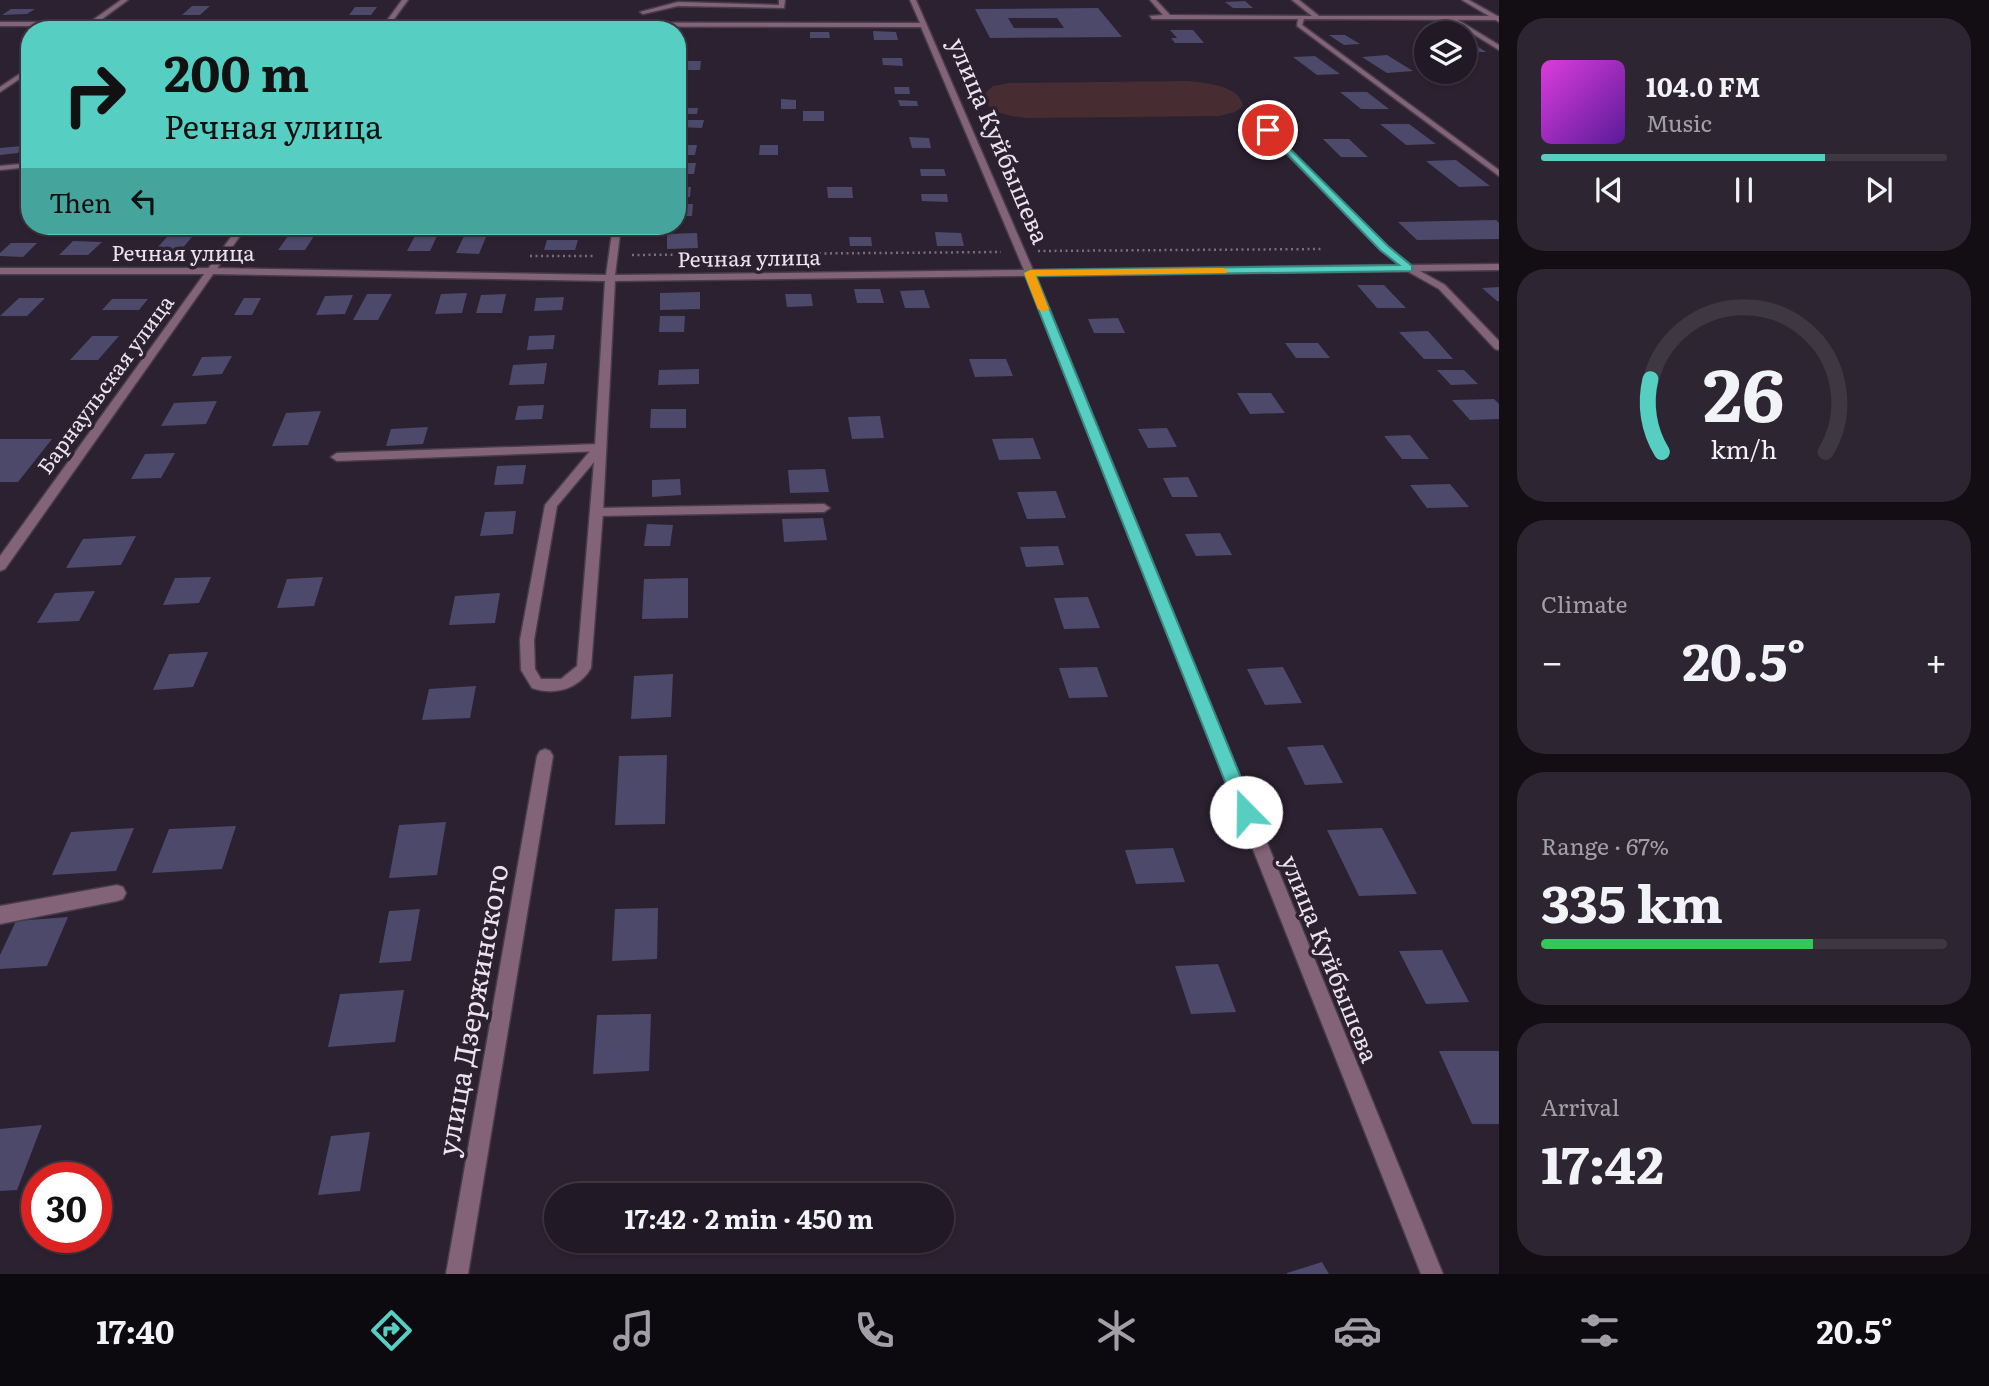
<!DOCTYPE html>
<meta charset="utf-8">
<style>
:root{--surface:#211925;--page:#2d2632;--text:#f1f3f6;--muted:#a2a0a7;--line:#3e3842;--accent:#57cec2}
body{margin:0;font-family:Literata,serif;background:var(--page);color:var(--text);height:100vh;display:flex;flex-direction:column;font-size:26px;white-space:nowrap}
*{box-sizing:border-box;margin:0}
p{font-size:23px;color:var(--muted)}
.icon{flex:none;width:38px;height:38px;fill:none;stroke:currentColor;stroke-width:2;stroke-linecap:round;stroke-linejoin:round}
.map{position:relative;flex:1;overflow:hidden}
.drawer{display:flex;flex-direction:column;gap:18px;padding:18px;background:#120e14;width:490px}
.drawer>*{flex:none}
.guide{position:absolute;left:21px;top:21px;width:665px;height:214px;border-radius:28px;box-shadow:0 2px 5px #0004,0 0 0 2px var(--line);background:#57cec2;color:#111;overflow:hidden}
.buttons{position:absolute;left:1414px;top:21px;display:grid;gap:14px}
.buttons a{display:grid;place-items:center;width:63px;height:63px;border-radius:50%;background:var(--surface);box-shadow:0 2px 5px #0004,0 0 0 2px var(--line);font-size:35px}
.speed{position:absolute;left:21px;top:1162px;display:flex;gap:14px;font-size:35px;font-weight:700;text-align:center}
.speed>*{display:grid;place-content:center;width:91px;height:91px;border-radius:50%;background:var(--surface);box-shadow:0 2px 5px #0004,0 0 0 2px var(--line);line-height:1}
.speed .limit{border:10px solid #d22;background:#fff;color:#111}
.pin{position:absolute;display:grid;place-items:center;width:60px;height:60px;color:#fff;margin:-30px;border:4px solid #fff;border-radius:50%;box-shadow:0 2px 7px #0007}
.me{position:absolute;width:77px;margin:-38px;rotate:338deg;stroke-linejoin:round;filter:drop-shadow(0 0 5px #0008)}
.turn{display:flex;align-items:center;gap:24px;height:147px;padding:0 28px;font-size:32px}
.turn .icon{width:91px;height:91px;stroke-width:2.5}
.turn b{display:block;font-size:49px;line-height:60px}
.then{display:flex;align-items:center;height:66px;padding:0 28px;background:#0003;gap:14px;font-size:26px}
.big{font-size:52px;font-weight:700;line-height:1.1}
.drawer .tile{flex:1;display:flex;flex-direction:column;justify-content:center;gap:10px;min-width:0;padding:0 24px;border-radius:28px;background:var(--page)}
.drawer .dial{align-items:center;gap:0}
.dial svg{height:182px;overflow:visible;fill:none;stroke:var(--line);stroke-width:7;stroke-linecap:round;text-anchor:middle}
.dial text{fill:var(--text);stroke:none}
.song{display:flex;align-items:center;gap:21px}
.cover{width:84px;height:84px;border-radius:10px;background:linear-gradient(135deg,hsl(300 70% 55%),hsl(270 70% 35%))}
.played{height:7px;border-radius:4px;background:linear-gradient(90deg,var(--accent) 70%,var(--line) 70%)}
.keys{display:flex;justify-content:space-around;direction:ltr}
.heat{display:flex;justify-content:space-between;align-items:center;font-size:38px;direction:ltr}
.charge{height:10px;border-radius:5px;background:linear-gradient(90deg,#34c759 67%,var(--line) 0)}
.trip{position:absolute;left:544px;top:1183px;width:410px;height:70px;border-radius:35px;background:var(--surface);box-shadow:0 2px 5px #0004,0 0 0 2px var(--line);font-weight:700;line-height:70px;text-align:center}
.menu{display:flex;height:112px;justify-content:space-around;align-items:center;background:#0d0a0f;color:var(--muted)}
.menu .icon{width:49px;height:49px}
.menu .current{color:var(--accent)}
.menu b{font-size:32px;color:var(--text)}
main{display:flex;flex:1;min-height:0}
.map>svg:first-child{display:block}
.green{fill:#472c32}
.building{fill:#4c496a;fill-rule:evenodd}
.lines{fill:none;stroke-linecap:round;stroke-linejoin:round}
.service-casing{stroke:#473c4c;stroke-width:3}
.minor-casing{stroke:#473c4c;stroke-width:3}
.tertiary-casing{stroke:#473c4c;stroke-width:3}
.path{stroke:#786e7c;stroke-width:2.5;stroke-dasharray:2 3.5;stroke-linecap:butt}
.service{fill:#836378;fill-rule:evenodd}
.minor{fill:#836378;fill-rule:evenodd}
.tertiary{fill:#836378;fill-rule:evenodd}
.route{fill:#57cec2;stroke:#39867e;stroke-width:2}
.slow{fill:#f59e0b}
.labels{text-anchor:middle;stroke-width:7;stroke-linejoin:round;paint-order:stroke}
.far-street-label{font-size:21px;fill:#ebe4ef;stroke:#2c2131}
.street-label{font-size:24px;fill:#ebe4ef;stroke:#2c2131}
.near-street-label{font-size:28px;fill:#ebe4ef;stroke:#2c2131}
</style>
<main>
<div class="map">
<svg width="1499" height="1274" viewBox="0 0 1499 1274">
<rect width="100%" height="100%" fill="#2c2131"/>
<path class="green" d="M1188 81C1205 83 1240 85 1243 106L1235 112 1219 116 1030 118C1013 117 989 114 982 96L993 86 1010 83Z"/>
<path class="building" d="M1245 1 1253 8H1233L1225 2Z
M192 6H210L200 15H182Z
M355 7H377L371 15H349Z
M1098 8 1122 37 990 38 975 9ZM1008 18H1057L1064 28H1014Z
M11 9H35L27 14 2 15Z
M1170 30H1193L1204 43H1175L1171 38H1177Z
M873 31 896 32 898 40H874Z
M810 32H829L830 38H810Z
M1329 35H1345L1360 44 1344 45Z
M1465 44H1474L1486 52H1465Z
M1387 55 1413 71 1387 73 1362 57Z
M1315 56 1340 74 1317 75 1293 57Z
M882 58H902L903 66 883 65Z
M682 61H701L700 70H680Z
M894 87H909L910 94H895Z
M1340 92H1367L1389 109H1361Z
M781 99 796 100V109H781Z
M898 100 917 101 918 106H900Z
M678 108H698L697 114H677Z
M803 111H824V121H803Z
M678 120H704L702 128 677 127Z
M1380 124H1409L1436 144 1406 145Z
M909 137 929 138 931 148H912Z
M1323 139H1349L1368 157H1341Z
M677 145H697L695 155H677Z
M760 145H778V155H759Z
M22 146 18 153 0 155V148Z
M1456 160 1490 186 1459 187 1426 161Z
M677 163H696L694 174H677Z
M920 169H944L946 176H921Z
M677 187H691L690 197H677Z
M827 187H852L853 198H828Z
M921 194H947L948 202 922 201Z
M677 204H693L692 216H677Z
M1496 220 1499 223V239L1417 240 1398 222Z
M935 232 961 233 964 246H937Z
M697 233 698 248 667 249V234Z
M416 234H438L430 251H407Z
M288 236H314L305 250H278Z
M464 236 486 237 479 254 456 253Z
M167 237H192L180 251H154Z
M849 237H871L872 246H850Z
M547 240H578L575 250H544Z
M73 241 102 242 88 255H59Z
M11 243H37L23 257 0 256V253Z
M1357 285H1384L1406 308H1377Z
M1499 287V301H1497L1482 288Z
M854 289H880L884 303H857Z
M924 290 930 308H905L900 291Z
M700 292V309L660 310V293Z
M467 293 462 313 435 314 441 294Z
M367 294H392L378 320H353Z
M506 294 502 313H476L481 295Z
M785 294H811L813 306 787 307Z
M353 295 345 314 316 315 325 296Z
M564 297 562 310 534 311 536 298Z
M19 298H45L27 316H0Z
M244 298H261L252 315H234Z
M112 299H148L139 310H102Z
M660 316H685L684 332H659Z
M1118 318 1125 333H1094L1088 319Z
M1428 331 1453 359H1424L1399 332Z
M555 335 553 349 527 350 529 336Z
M92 336H119L98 360H70Z
M1285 343H1318L1330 358H1296Z
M232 356 222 374 192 376 202 357Z
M969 359H1006L1013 376 975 377Z
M547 363 544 384 509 385 513 365Z
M699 369V384L658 385 659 370Z
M1437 370H1464L1478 384 1451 385Z
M1237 393H1271L1285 413 1250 414Z
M1494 399 1499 404V419L1470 420 1452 400Z
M217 401 206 424 161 426 174 403Z
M544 405 542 419 515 420 518 406Z
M651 409H686V428H650Z
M321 411 308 445 272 446 286 413Z
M880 416 884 438 852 439 848 417Z
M428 427 423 444 386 446 391 429Z
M1167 428 1177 447 1148 448 1138 429Z
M1410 435 1429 459H1402L1384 436Z
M1033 438 1041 459 999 460 992 439Z
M0 439H52L18 482H0Z
M175 453 161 478 131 479 145 454Z
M526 465 523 484 494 485 497 466Z
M825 469 829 492 790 493 788 470Z
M1188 477 1198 497H1172L1163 478Z
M680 479 681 495 652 497V480Z
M1450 484 1469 507 1427 508 1410 485Z
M1056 491 1066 518 1027 519 1017 492Z
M516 511 513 534 480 536 485 512Z
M823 518 827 540 784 542 782 519Z
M647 524 673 525 670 546H644Z
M1220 533 1232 555 1196 556 1185 534Z
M136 536 121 565 66 568 83 539Z
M1058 546 1064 565 1026 567 1020 547Z
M211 577 199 603 163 605 175 578Z
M323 577 314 606 277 608 287 579Z
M688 578V618L642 619 644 579Z
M95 591 79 621 37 623 55 593Z
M500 593 495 623 449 625 455 596Z
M1088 597 1100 628 1064 629 1054 598Z
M208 652 193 687 153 690 169 654Z
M1097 667 1108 697 1069 698 1059 668Z
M1283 667 1302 703 1265 705 1247 669Z
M673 674 671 717 631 719 634 676Z
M476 686 470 718 422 720 429 689Z
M1323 745 1343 783 1305 785 1287 747Z
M667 755 665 824 615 825 619 756Z
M446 822 437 875 389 878 399 825Z
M236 826 222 869 152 873 169 829Z
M134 828 116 871 52 875 71 832Z
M1382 828 1417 894 1359 896 1327 830Z
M1173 848 1185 882 1136 884 1125 850Z
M658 908 657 959 612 961 615 909Z
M420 909 411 961 379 963 389 911Z
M68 917 47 966 0 969V955L16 921Z
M1442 950 1469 1002 1426 1004 1399 951Z
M1218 964 1236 1012 1191 1014 1175 966Z
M404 990 395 1042 328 1047 340 994Z
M651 1014 649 1071 593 1074 597 1015Z
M1439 1051H1499V1124H1472Z
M42 1125 17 1190 0 1191V1129Z
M370 1132 360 1191 318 1195 331 1136Z
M1322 1262 1329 1274H1287V1273Z"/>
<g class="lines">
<defs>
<path id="service" d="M1449 17H1453L1499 45V50L1449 19Z
M30 163V167L0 170V166Z
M599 444 605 448 603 451 337 461 331 457 337 453Z
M824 504 830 508 824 512 597 516 591 512 597 508Z
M117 885 123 887 126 893 123 899 117 901 0 924V906Z"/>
<path id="minor" d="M121 0H128L98 22 920 23 910 0H916L1033 270 1400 265 1381 250 1265 132 1264 130 1268 128 1387 246 1411 265 1499 264V270L1420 271 1445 285 1499 341V350L1495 349 1439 289 1407 271 1036 276 1443 1274H1421L1026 276 615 281 603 512 591 668C579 689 555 696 532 688L521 670 520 640 545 505 595 445 605 281 211 274H0V268H211L606 275 613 226H621L615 275 1024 270 921 27 0 26V22H90ZM594 462 577 666 561 679H541L535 669 534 640 557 506Z
M779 0H785L784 8 678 6 643 14 640 12 678 2 779 5Z
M1150 0H1156L1170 15 1312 16 1292 0H1299L1319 16H1499V20L1304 19 1302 25 1499 170V176L1297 26 1298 19H1152L1150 16 1163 15Z
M30 67V72L0 92V87Z
M545 749 550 751 553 756 468 1274H446L537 756 540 751Z"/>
<path id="tertiary" d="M402 0H408L386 30H380Z
M1462 0H1469L1499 17V22Z
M239 226H247L5 569 0 571V556Z"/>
</defs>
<use href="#service" class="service-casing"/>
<use href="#minor" class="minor-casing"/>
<use href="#tertiary" class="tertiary-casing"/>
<path class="path" d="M1038 251 1323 249
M632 255 1001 252
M530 256H595"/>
<use href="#service" class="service"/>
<use href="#minor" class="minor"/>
<use href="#tertiary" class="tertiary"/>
</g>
<path class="route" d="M1268 127 1388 246 1412 266V271L1036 276 1255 812 1253 818 1246 821 1240 818 1237 812 1024 273 1030 270 1399 265 1380 250 1265 131Z"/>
<path class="slow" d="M1223 268 1228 271 1226 273 1036 276 1049 309 1044 312 1038 309 1024 273 1030 270Z"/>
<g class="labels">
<g class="far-street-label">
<text x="183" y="261">Речная улица</text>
<text transform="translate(749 259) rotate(-1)" y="7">Речная улица</text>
<text transform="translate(106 385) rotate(-54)" y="7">Барнаульская улица</text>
</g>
<g class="street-label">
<text transform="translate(998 141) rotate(67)" y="8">улица Куйбышева</text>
<text transform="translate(1329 959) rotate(68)" y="8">улица Куйбышева</text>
</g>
<g class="near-street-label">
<text transform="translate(473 1010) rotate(-80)" y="10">улица Дзержинского</text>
</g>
</g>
</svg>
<div class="buttons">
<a><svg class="icon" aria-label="layers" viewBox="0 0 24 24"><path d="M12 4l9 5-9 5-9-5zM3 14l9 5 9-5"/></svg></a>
</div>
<div class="speed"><div class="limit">30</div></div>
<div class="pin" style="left:1268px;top:130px;background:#d93025"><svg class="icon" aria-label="arrive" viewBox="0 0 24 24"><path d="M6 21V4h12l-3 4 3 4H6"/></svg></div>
<svg class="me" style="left:1246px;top:812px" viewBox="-20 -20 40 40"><circle r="19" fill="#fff"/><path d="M0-13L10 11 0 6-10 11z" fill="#57cec2"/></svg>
<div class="trip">17:42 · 2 min · 450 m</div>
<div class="guide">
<div class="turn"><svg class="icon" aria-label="right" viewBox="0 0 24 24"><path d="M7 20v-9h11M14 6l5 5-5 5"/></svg><div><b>200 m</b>Речная улица</div></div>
<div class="then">Then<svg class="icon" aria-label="left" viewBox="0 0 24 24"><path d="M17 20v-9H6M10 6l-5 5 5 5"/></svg></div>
</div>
</div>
<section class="drawer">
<div class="tile">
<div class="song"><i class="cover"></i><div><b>104.0 FM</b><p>Music</p></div></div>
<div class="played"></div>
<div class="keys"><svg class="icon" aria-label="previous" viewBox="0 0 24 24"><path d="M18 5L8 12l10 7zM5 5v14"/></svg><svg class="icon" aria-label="pause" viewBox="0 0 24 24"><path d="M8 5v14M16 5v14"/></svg><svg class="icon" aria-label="next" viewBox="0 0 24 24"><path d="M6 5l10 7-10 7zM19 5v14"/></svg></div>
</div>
<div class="tile dial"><svg viewBox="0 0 100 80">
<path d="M14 69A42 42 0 1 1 86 69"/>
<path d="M14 69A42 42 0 0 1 9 37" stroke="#57cec2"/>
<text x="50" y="56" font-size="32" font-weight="700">26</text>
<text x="50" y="72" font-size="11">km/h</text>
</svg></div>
<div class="tile"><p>Climate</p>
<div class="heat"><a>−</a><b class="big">20.5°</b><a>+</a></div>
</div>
<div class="tile"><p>Range · 67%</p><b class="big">335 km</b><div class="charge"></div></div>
<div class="tile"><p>Arrival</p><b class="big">17:42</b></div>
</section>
</main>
<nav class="menu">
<b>17:40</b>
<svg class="icon current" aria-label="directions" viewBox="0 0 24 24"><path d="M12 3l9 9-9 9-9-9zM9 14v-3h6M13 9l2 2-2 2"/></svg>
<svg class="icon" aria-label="music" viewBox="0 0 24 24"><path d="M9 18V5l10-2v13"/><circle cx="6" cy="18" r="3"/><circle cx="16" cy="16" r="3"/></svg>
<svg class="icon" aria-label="phone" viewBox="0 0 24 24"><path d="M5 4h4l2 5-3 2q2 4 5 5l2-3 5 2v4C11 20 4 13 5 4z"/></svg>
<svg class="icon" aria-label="climate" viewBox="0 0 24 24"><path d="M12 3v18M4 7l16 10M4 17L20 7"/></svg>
<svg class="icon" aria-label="car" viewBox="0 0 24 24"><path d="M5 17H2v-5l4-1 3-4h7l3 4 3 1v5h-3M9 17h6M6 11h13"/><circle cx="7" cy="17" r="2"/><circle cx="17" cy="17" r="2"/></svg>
<svg class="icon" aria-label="filters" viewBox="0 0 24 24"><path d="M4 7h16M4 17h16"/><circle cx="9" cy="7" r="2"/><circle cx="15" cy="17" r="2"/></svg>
<b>20.5°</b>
</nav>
